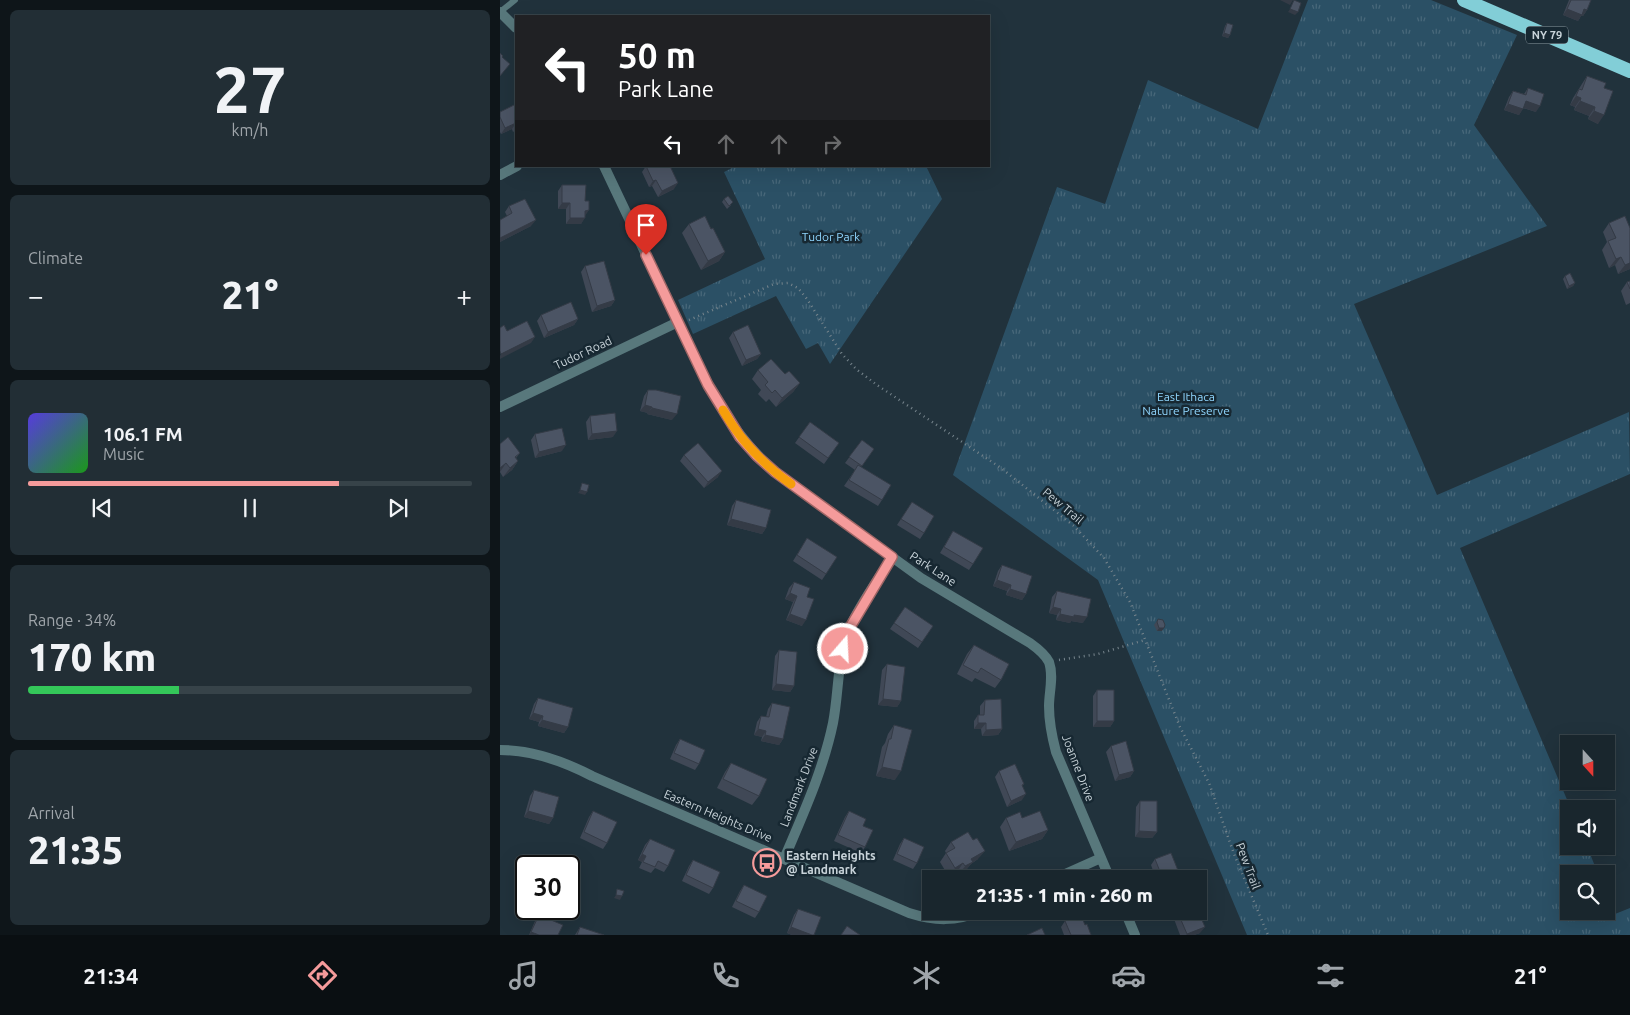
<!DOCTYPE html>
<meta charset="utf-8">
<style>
:root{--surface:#19262d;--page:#222e35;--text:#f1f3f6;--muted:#9fa5aa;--line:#374349;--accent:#f59b9b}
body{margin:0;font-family:Ubuntu,sans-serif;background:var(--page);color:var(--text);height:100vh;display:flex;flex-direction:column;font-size:19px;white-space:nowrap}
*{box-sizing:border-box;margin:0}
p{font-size:16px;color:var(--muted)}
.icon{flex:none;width:28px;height:28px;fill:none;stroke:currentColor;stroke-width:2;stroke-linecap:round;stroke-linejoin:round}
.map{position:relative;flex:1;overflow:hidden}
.sheet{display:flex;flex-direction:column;gap:10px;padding:10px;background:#0e1519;width:500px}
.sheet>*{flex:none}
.hud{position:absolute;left:15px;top:15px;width:475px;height:152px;border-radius:0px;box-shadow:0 5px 20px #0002,0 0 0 1px var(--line);background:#202124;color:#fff;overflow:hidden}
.needle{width:32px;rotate:159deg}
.fabs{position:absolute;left:1060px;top:735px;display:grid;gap:10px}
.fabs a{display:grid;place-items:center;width:55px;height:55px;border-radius:0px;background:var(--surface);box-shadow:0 5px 20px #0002,0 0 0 1px var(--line);font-size:25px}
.speed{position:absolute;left:15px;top:855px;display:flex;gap:10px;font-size:25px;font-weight:700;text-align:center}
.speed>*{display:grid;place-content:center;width:65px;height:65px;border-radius:50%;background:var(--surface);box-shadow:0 5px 20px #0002,0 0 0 1px var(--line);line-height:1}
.speed .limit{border:2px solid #111;border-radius:8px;background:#fff;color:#111}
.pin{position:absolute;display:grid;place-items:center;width:42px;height:42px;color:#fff;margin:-51px -21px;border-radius:50% 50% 50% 0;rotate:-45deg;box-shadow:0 0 5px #0007}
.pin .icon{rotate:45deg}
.me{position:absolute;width:55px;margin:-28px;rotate:19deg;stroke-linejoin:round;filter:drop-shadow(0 0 4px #0008)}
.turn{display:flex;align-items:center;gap:18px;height:105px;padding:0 20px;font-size:22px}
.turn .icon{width:65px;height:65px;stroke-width:2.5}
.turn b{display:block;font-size:35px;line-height:42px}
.lanes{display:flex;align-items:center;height:48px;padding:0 20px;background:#0003;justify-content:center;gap:25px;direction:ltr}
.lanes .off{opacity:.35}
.big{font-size:38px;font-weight:800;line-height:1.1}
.sheet .card{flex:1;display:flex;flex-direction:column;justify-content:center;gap:8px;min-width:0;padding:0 18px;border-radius:8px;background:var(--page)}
.sheet .dial{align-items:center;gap:0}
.dial b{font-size:65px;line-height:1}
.song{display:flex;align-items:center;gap:15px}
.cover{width:60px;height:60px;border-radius:8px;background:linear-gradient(135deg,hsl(250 70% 55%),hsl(120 70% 35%))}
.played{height:5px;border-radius:2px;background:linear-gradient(90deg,var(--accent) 70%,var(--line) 70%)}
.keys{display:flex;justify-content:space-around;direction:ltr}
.heat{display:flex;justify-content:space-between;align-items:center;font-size:28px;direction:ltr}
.charge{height:8px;border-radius:4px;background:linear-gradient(90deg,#34c759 34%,var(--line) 0)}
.trip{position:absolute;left:422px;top:870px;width:285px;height:50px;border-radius:0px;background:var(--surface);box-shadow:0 5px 20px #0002,0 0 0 1px var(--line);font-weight:800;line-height:50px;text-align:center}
.dock{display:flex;height:80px;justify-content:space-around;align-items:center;background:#0a0f12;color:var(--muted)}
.dock .icon{width:35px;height:35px}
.dock .selected{color:var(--accent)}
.dock b{font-size:22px;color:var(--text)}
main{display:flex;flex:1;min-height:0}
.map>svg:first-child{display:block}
.park{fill:url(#park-tufts)}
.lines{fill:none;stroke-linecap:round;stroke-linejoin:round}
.path{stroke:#77858d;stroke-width:2.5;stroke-dasharray:1 4;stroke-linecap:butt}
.service{stroke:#58787c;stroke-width:6}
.minor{stroke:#58787c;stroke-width:10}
.trunk{stroke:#82ced7;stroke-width:14}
.wall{fill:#404856}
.shaded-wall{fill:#343b46}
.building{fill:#4b5464;stroke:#343b46}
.route-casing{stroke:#9f6565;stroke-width:12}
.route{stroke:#f59b9b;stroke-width:9}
.slow{stroke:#f59e0b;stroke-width:9}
.labels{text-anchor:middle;stroke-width:5;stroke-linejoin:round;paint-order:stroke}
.shield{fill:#172832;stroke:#93a0a7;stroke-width:1}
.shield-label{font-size:11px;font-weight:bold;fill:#c8d3d9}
.park-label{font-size:12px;fill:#8fd5fd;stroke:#172832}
.street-label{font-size:12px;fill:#c8d3d9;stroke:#172832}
.poi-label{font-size:12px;font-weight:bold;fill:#c8d3d9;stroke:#172832;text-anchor:start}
</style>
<main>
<section class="sheet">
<div class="card dial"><b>27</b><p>km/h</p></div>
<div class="card"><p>Climate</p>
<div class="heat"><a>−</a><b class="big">21°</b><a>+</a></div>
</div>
<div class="card">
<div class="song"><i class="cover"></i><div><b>106.1 FM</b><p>Music</p></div></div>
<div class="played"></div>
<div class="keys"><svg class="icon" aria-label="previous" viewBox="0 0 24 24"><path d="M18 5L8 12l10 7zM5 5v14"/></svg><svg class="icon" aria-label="pause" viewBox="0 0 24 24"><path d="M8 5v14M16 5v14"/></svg><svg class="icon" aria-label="next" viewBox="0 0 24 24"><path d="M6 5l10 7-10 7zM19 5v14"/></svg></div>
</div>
<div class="card"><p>Range · 34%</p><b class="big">170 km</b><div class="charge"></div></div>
<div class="card"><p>Arrival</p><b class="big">21:35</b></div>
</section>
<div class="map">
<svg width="1130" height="935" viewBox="0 0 1130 935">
<defs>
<pattern id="park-tufts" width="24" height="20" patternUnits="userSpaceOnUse" patternTransform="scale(1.25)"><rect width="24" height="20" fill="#2b5065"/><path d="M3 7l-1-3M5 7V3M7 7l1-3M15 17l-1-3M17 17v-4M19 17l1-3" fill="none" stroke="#48687a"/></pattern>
</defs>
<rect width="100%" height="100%" fill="#21323c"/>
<path class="park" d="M808 0H931L1017 35 974 125 1047 226 854 304 937 495 1129 412 1130 474 960 548 1071 809H1069V846H1087L1098 874H1069V911H1106V892L1115 914 1130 908V935H747L598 580 453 475 557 187 605 204 648 80 758 129Z
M236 166H426L442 199 330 364 318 343 306 349 276 296 193 334 178 300 265 259 224 172Z"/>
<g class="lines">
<path class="path" d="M189 320 274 284 288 283 298 288 307 299 342 354 356 369 377 385 501 468 574 526 604 558 630 602 680 727 709 783 734 854 768 935
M559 660 598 654 645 640"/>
<path class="service" d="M0 12 15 0"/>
<path class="minor" d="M0 12 16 28
M104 166 208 385C228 420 245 445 275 472L421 578 530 643C537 648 545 654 549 662 554 676 549 692 549 706 549 722 552 737 556 752L610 879
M0 175 17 166
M0 407 178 322
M0 750C33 750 63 761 92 776L409 913C434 921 456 922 481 911
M284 859C303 814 323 771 333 723 339 692 337 659 349 629 360 604 378 580 392 557
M554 879 601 858
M625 911 635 935"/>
<path class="trunk" d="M964 0 1130 71"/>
</g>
<path class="wall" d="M1069 0H1091L1087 10 1083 16H1081L1078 21 1063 15Z
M727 23 730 35 728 38 722 36 725 26Z
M1087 76 1104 88 1098 124 1088 119 1089 116 1074 110 1075 107 1070 105 1073 98Z
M1028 88 1036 112 1023 108 1019 115 1004 110 1009 97 1013 91 1024 94Z
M16 104V130L13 132 12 129 1 134 0 132V112Z
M146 166 174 189 158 197 152 186 149 187 142 172Z
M62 185 85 201V216L81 224H66V209H58V191Z
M224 199 231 205 227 209 222 202Z
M9 206 31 226 0 242V220L7 216 5 212Z
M1109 223 1130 269 1118 274 1115 265 1109 268 1102 250 1107 242 1103 232Z
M189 224 211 229 225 252 219 261 201 270 182 233Z
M85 266 115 300 111 306 92 312 81 272Z
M1065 276 1075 283 1073 286 1067 289 1063 279Z
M1130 281V303L1126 305 1121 291 1127 282Z
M41 315 78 319 74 325 44 338 37 321Z
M233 332 261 354 257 359 242 366 229 338Z
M258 370 285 374 300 383 293 392 276 407 269 399 266 402 258 394 261 390 252 379Z
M148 390 172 420 147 414 148 413 140 411 144 396Z
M90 416 113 437 88 440 86 422Z
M310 422 339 443 324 464 295 443Z
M35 434 62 451 35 458 31 440Z
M362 440 374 449 361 467 382 500 378 506 344 486 355 470 345 463Z
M0 444 20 453 16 458 18 461 12 470 3 477 0 472Z
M184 455 218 477 204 488 180 461Z
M236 500 266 528 262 534 227 525 232 506Z
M412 502 424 533 420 539 397 525Z
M453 531 473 564 469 570 440 553Z
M307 538 326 574 322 580 293 561Z
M502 565 526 594 522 600 506 595 507 591 493 586 498 571Z
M294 582 307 597 302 626 286 620 293 602 285 599 289 588Z
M557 591 583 623 571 621 570 623 556 620 557 615 549 613 552 597Z
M405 607 433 626 418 648 390 629Z
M658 619 662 631H657L654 625Z
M474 645 501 680 495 688 475 678 472 682 457 674 467 654Z
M279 650 294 686 290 692 272 690 275 656Z
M387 664 401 701 397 707 378 705 382 670Z
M597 690 614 721 610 727H593V696Z
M38 698 68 727 64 733 38 726 39 722 29 719 34 704Z
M485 700 502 729 498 735 482 736 481 729H474V721L478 715H480V706Z
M272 703 283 739 279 745 261 741 262 737 254 735 257 722 261 716 266 717 268 709Z
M394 725 395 780 376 776 382 747 385 743 388 734Z
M180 739 199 764 195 770 170 759 176 745Z
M611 746 634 771 630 777 615 781 606 752Z
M231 763 259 796 252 805 217 788 225 772Z
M499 771 524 784 522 786V800L507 807 495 777Z
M34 790 53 818 49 824 24 817 30 796Z
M640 801 657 832 652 838 635 837 636 807Z
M93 811 107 843 103 849 80 838 89 817Z
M349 811 363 826 365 847 361 853 334 841 345 817Z
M506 818H522L548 830 542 839 509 851 500 827Z
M404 838 417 863 413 869 393 860 400 844Z
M150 839 168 866 164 872 155 868 151 873 139 868 142 862 138 860 145 845Z
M451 842 478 859 471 864 466 870 458 875 457 872 449 877 440 862 446 853 445 851Z
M655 859 675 879H656L651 865Z
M193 860 213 888 209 894 182 881 189 866Z
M244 885 259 912 255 918 232 907 240 891Z
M298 909 314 935H292L287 933 294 915Z
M678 913 700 933 694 935H680L674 919Z
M39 915 58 935H29L35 921Z
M565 921 585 925 591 935H564L561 927Z
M80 927 104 935H75Z"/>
<path class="shaded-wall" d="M780 0H793L790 5Z
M790 9 798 12 795 15 788 12Z
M1067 9H1084L1087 10 1083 16H1081L1078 21 1063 15Z
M724 33 730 35 728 38 722 36Z
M1076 96 1081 98 1075 107 1070 105Z
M1026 101 1040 106 1036 112 1021 107Z
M1080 101 1095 107 1089 116 1074 110Z
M1008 104 1023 109 1019 115 1004 110Z
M1094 111 1104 115 1098 124 1088 119Z
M16 123 12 129 1 134 5 128Z
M156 180 152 186 149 187 153 181Z
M178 183 174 189 158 197 162 191Z
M62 203H70L66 209H58Z
M89 210 85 216V211Z
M70 218H85L81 224H66Z
M36 220 31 226 0 242V238Z
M225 252 219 261 201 270 208 261Z
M1121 257 1115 265 1109 268 1116 259Z
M1130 263V269L1118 274 1125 265Z
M1075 283 1073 286 1067 289 1069 286Z
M115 300 111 306 92 312 97 306Z
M78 319 74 325 44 338 48 332Z
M35 337 31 343 0 359V356L1 354Z
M261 354 257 359 242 366 246 360Z
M300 383 293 392 276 407 282 398Z
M145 405 152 407 148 413 140 411Z
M152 408 177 414 172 420 147 414Z
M117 431 113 437 88 440 92 434Z
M66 445 62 451 35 458 39 452Z
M18 461 12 470 3 477 10 468Z
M6 463 0 472V468Z
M222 471 218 477 204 488 208 482Z
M80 490 87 492 85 495 78 493Z
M231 519 266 528 262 534 227 525Z
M497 580 511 585 507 591 493 586Z
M510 589 526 594 522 600 506 595Z
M290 593 297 596 293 602 285 599Z
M553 607 561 609 557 615 549 613Z
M290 614 306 620 302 626 286 620Z
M560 614 574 615 587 617 583 623 571 621 570 623 556 620Z
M659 628H664L662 631H657Z
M276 684 294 686 290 692 272 690Z
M383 699 401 701 397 707 378 705Z
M33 713 43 716 39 722 29 719Z
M42 720 68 727 64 733 38 726Z
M597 721H614L610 727H593Z
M478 723H486L481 729H474Z
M258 729 266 731 262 737 254 735Z
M502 729 498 735 482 736 486 730Z
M265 735 283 739 279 745 261 741Z
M382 767 401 771 395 780 376 776Z
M634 771 630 777 615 781 619 775Z
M526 794 522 800 507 807 511 801Z
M28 811 53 818 49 824 24 817Z
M548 830 542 839 509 851 516 842Z
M639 831 657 832 652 838 635 837Z
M485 851 478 859 471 864 466 870 458 875 471 859Z
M142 854 146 856 142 862 138 860Z
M463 863 457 872 449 877 455 868Z
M679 873 675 879H665Z
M116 895 122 896 120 900 114 898Z
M291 927 312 935H292L287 933Z
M705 927 700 933 694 935H686L687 934Z
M31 932 39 935H29Z"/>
<path class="building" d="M794 0 801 3 798 12 790 9Z
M1071 0H1091L1087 10 1084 9 1082 15 1067 9Z
M727 23 733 25 730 35 724 33Z
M0 53 3 56 2 57 10 64 0 76Z
M1087 76 1106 83 1104 88 1113 91 1104 115 1094 111 1095 107 1080 101 1081 98 1076 96 1079 89 1082 90Z
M1028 88 1044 94 1040 106 1026 101 1023 109 1008 104 1013 91 1026 95Z
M16 104V123L5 128 0 117V112Z
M146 166H170L178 183 162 191 156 180 153 181Z
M62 185H86L85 201H89V210L85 211V218H70V203H62Z
M228 196 233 202 229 206 224 199Z
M25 199 36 220 0 238V220L12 213 9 206Z
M205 216 211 229 213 228 225 252 208 261 189 224Z
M1125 216 1130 228V263L1125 265 1121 257 1116 259 1108 241 1116 238 1109 223Z
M104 261 115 300 97 306 85 266Z
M1070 273 1075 283 1069 286 1065 276Z
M1130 281V289L1127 282Z
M71 302 78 319 48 332 41 315Z
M27 321 35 337 1 354 0 351V328L4 325 7 331Z
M248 325 261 354 246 360 233 332Z
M271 359 285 374 289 371 300 383 282 398 275 390 272 393 265 385 268 382 258 370Z
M148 390H156L181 396 177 414 152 408V407L145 405Z
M115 413 117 431 92 434 90 416Z
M310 422 339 443 328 458 299 437Z
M62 428 66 445 39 452 35 434Z
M8 437 20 453 15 457 18 461 10 468 6 463 0 468V444Z
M362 440 374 449 362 466 349 457Z
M198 443 222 471 208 482 184 455Z
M358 465 391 485 382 500 349 480Z
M82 483 89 485 87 492 80 490Z
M236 500 271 510 266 528 231 519Z
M412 502 434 516 424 533 401 519Z
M453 531 483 548 473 564 444 547Z
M307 538 337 557 326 574 297 555Z
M502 565 532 576 526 594 510 589 511 585 497 580Z
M294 582 310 588 307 597 314 599 306 620 290 614 297 596 290 593Z
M557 591 591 599 587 617 574 615V617L560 614 561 609 553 607Z
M405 607 433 626 422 642 394 623Z
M658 619 663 620 665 625 664 628H659L657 622Z
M474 645 509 664 501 680 481 668 478 673 463 665Z
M279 650 297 652 294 686 276 684Z
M387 664 405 667 401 701 383 699Z
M597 690H614V721H597Z
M38 698 73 708 68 727 42 720 43 716 33 713Z
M501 699 502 729 486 730V723H478V715H484L485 700Z
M272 703 290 707 283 739 265 735 266 731 258 729 261 716 269 717Z
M394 725 412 730 401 771 382 767 389 739H391Z
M180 739 205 750 199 764 174 753Z
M626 741 634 771 619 775 611 746Z
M231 763 267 779 259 796 223 779Z
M515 764 524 784 522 785 526 794 511 801 499 771Z
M34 790 59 797 53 818 28 811Z
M640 801H657V832L639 831Z
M93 811 117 822 107 843 84 832Z
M349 811 366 819 363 826 373 830 365 847 338 835Z
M540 811 548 830 516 842 506 818 520 812 522 818Z
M468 832 473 840 477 838 485 851 471 859 473 862 465 866 463 863 455 868 446 853 455 848 451 842Z
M404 838 424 847 417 863 397 854Z
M150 839 175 850 168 866 158 861 155 867 143 862 146 856 142 854Z
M671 853 679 873 665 879H663L655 859Z
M193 860 220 872 213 888 186 875Z
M244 885 267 896 259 912 236 901Z
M117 889 124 891 122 896 116 895Z
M298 909 321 917 314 935H312L291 927Z
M683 911H698L705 927 687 934 678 913Z
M39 915 63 925 58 935H39L31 932Z
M581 915 585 925 587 924 591 935H571L565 921Z
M347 926 360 935H341Z
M80 927 104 935H77Z
M542 928 545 935H527Z"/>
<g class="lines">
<defs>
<path id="route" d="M146 255 208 385 240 437 257 456 275 472 392 557 349 629 343 649"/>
</defs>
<use href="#route" class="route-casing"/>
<use href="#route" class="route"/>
<path class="slow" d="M223 410C240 440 263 464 291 484"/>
</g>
<defs>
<symbol id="bus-ring" viewBox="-11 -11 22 22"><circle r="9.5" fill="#172832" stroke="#f59b9b" stroke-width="1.5"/><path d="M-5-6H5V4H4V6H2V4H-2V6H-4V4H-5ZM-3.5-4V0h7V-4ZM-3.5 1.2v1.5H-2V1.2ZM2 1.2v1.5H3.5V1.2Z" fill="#f59b9b"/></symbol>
</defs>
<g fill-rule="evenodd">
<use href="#bus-ring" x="251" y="847" width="32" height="32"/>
</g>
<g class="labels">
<rect class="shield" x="1026" y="26.5" width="42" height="17" rx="4"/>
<g class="shield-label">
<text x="1047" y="39">NY 79</text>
</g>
<g class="park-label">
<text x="331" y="241">Tudor Park</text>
<text x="686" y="401">East Ithaca<tspan x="686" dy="14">Nature Preserve</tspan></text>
</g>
<g class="street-label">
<text transform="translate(83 353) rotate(-25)" y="4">Tudor Road</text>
<text transform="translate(563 506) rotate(40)" y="4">Pew Trail</text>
<text transform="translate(433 569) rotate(33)" y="4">Park Lane</text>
<text transform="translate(578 768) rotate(69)" y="4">Joanne Drive</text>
<text transform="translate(299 787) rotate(-69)" y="4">Landmark Drive</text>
<text transform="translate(218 816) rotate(23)" y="4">Eastern Heights Drive</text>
<text transform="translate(748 866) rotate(69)" y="4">Pew Trail</text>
</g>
<g class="poi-label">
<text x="286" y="860">Eastern Heights<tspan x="286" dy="14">@ Landmark</tspan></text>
</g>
</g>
</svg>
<div class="fabs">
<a><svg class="needle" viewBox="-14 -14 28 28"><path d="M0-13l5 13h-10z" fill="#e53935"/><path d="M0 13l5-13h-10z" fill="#9fa5aa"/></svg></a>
<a><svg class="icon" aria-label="sound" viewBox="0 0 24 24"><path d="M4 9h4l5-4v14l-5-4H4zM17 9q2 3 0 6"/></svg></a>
<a><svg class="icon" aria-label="search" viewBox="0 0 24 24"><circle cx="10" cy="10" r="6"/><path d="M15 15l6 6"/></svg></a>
</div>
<div class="speed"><div class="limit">30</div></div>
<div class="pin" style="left:146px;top:255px;background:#d93025"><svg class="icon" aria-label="arrive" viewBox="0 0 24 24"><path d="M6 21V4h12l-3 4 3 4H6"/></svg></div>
<svg class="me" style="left:343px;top:649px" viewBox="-20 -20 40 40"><circle r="17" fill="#f59b9b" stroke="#fff" stroke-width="3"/><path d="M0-11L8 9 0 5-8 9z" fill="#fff"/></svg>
<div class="trip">21:35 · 1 min · 260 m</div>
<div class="hud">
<div class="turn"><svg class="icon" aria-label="left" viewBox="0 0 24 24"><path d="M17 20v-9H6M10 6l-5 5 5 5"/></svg><div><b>50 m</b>Park Lane</div></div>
<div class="lanes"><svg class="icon" aria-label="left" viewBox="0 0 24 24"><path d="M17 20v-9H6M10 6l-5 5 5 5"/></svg><svg class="icon off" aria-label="ahead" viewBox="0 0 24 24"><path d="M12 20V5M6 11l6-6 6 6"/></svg><svg class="icon off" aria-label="ahead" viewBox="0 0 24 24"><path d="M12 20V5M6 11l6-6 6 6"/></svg><svg class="icon off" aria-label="right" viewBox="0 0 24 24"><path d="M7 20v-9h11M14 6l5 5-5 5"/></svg></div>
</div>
</div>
</main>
<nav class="dock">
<b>21:34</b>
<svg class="icon selected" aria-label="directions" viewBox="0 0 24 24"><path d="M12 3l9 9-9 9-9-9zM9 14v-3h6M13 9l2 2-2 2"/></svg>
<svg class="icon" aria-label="music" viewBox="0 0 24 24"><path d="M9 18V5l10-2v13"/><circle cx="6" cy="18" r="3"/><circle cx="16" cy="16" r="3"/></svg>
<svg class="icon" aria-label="phone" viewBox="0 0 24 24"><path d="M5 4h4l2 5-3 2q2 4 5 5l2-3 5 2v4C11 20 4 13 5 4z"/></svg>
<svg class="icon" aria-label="climate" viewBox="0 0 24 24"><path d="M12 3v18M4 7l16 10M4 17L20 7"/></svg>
<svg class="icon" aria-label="car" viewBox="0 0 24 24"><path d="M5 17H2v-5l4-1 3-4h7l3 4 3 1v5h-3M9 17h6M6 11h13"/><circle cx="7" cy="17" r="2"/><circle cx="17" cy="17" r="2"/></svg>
<svg class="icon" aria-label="filters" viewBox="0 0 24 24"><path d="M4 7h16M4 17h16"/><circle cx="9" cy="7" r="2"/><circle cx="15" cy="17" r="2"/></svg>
<b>21°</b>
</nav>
